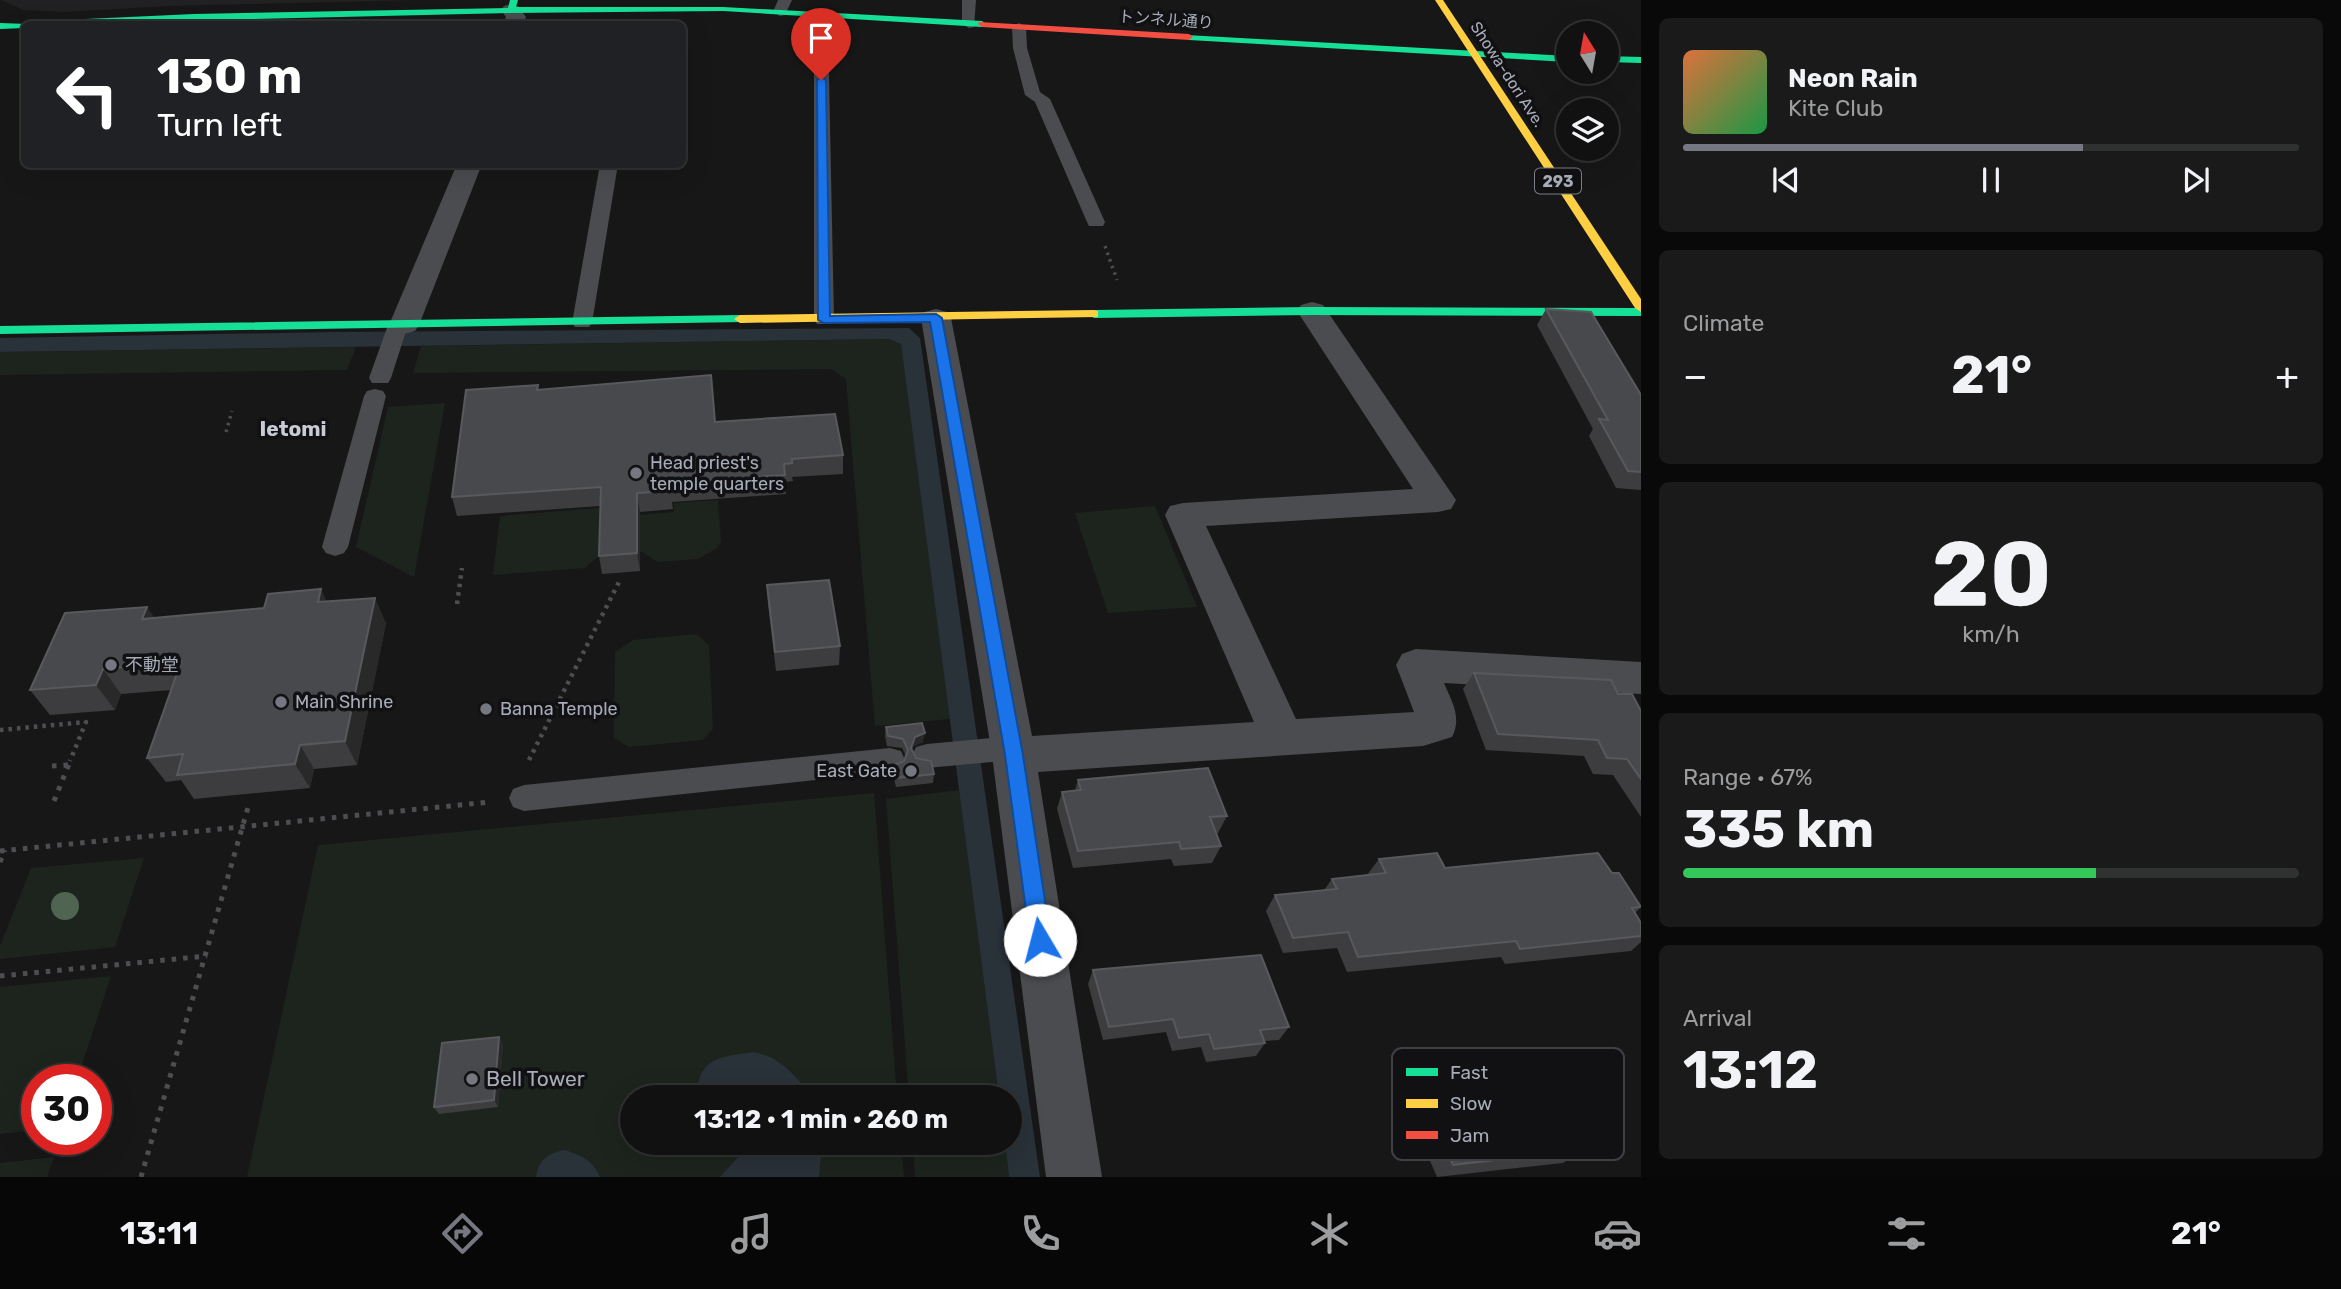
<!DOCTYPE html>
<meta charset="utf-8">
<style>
:root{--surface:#111;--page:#1a1a1a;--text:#f1f3f6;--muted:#9c9d9f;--line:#303131;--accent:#757880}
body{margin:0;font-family:Rubik,"Noto Sans JP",sans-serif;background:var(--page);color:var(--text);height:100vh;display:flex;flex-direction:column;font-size:26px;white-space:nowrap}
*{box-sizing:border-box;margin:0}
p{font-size:23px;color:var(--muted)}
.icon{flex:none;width:38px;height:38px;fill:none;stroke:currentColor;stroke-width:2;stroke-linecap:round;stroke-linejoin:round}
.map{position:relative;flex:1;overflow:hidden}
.sheet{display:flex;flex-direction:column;gap:18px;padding:18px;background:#090909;width:700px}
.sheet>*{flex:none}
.banner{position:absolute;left:21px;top:21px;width:665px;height:147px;border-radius:10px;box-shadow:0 7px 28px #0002,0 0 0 2px var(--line);background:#202124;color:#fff;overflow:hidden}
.needle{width:46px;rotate:349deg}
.buttons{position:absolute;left:1556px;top:21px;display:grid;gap:14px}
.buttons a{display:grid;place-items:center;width:63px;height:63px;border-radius:50%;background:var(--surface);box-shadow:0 7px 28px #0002,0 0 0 2px var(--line);font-size:35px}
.speed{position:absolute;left:21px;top:1064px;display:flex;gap:14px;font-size:35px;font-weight:700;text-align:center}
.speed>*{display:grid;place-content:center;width:91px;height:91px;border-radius:50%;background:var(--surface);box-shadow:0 7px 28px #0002,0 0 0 2px var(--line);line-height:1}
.speed .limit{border:10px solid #d22;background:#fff;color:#111}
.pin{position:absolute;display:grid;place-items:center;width:60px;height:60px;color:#fff;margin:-72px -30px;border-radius:50% 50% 50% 0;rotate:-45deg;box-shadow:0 0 7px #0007}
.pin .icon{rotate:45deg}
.me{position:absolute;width:77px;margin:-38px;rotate:352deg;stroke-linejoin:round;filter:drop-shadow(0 0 5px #0008)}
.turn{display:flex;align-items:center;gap:24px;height:147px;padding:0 21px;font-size:32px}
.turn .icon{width:91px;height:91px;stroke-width:2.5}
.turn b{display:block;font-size:49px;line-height:60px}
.big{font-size:52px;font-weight:700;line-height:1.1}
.sheet .card{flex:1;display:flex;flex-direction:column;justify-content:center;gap:10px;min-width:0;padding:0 24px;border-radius:10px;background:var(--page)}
.sheet .dial{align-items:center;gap:0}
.dial b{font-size:91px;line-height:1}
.song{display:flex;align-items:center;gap:21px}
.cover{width:84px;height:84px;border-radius:10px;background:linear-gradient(135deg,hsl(20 70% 55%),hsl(140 70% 35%))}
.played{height:7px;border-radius:4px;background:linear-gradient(90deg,var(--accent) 65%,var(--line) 65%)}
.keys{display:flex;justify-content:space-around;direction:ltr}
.heat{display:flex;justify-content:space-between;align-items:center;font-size:38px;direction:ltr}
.charge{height:10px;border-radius:5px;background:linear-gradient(90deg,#34c759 67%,var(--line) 0)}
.trip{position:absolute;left:620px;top:1085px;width:402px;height:70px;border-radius:35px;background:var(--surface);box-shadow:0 7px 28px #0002,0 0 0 2px var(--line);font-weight:700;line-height:70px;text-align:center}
.dock{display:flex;height:112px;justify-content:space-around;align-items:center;background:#070707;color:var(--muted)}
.dock .icon{width:49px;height:49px}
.dock .on{color:var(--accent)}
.dock b{font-size:32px;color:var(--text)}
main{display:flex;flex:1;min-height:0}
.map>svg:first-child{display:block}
.built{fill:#212123}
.green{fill:#1d241e}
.water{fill:#293139}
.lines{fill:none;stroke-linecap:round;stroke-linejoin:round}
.path-far2{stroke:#4d4e52;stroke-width:3.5;stroke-dasharray:2.5 4.5;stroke-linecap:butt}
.path-far1{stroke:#4d4e52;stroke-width:4.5;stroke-dasharray:3.5 5;stroke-linecap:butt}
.path{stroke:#4d4e52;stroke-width:5;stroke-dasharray:4.5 7;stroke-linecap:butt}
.lane{fill:#4b4c50;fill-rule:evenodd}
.street{fill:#4b4c50;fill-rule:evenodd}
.fast{fill:#16e098;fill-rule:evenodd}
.slow{fill:#ffcf43;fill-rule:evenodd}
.jam{fill:#f24e42;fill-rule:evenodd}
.tree{fill:#506452}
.wall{fill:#3d3d3f}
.shaded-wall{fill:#29292a}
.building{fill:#48494c;stroke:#57595d;stroke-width:2}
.route{fill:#1a73e8;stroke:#114b97;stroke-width:2}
.poi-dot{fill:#757880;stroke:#111113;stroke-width:2.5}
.labels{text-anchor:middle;stroke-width:7;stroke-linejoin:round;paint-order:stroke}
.far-street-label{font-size:16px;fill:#a7acb8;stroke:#111113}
.shield{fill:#111113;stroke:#7a7e86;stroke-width:2}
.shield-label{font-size:16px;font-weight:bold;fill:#a7acb8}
.poi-label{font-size:18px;fill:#a7acb8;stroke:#111113;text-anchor:start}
.quarter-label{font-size:21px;font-weight:bold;fill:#c8cbd4;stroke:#111113}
.near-poi-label{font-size:21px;fill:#a7acb8;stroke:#111113;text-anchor:start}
.key{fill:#111113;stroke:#3e4045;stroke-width:2}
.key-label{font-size:19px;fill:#a7acb8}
</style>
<main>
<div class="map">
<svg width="1641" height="1177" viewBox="0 0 1641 1177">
<rect width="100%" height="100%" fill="#171717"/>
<path class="built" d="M1 0H415L169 6 65 12 23 10Z"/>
<path class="green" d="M889 339 901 344 950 719 875 726 846 379 831 369 413 373 421 346Z
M356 347 347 370 0 375V352Z
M445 403 414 577 356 547 388 407Z
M718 500 721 542 717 548 698 559 658 562 642 552 600 555 585 568 493 575 500 516 610 507 611 517 674 512V503Z
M1155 506 1197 607 1108 613 1075 513Z
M696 634 709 645 713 729 703 740 629 747 614 738 615 652 633 640Z
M959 790 999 1097H909L886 799Z
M874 793 897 1097H632V1143H901L904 1177H247L318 845Z
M144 858 115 947 0 959V946L31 868Z
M111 976 77 1080H37V1130L0 1134V987Z
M913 1143H1005L1009 1177H915Z
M54 1157 47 1177H0V1163Z"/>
<path class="water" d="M909 328 920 338 1040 1177H1009L1005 1143H1010V1097H999L901 344 889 339 0 352V338L331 332Z
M753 1052C779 1056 797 1076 811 1097L706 1096 698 1085C702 1056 729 1056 753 1052Z
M743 1143H822L819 1177H720L740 1155Z
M565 1150C582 1156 593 1160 600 1177H536C539 1159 549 1153 565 1150Z"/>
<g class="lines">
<path class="path-far2" d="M1105 246 1117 280
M226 432 232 411"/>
<path class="path-far1" d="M457 604 462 568
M0 730 86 722 70 761
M529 760 620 580"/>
<path class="path" d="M52 766 68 765
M54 801 71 759
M0 851 490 802
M0 862 5 850
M0 976 207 956
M734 1146 755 1143
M141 1177 249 804"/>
<path class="lane" d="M778 0H792L785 15 780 16 773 12Z
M962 0H976L974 27 969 28 962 24Z
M825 11 832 15 828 27 834 320 831 324H817L814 320V27L818 15Z
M1019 23 1026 27 1027 48 1040 92 1050 99 1105 222 1103 226H1089L1087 222 1035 102 1025 95 1013 48 1012 27Z
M600 164H618L592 323 589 327H575L572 323Z
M398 319 405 321 408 325 391 378 388 383H372L369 378 388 325 391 321Z
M375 389 383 391 386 396 348 547 344 553 335 556 326 553 322 547 364 396 367 391Z
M1013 736 1023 739 1028 748 1023 757 1013 760 927 768 916 765 912 756 916 747 927 744Z
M890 748 901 751 905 760 901 769 890 772 524 811 513 807 509 798 513 789 524 785Z"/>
<path class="street" d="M511 4 518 6 526 17 523 24H503L506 17 501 10 504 6Z
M457 164H482L419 325 415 331 404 334 393 331 389 325Z
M1312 302 1323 305 1456 500 1451 509 1438 512 1206 526 1296 719 1414 712 1396 665 1402 654 1416 649 1641 662V694L1444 683C1452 702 1462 717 1452 737L1423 746 1038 772 1102 1177H1046L992 755 921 318 925 312 936 309 947 312 951 318 1032 736 1254 722 1165 515 1170 506 1183 503 1413 489 1297 311 1301 305Z"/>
<path class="fast" d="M510 0H518L516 7H723L982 21 986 24 982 27 723 11 511 13 38 24 42 21 194 14 508 8Z
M0 23 28 24H24V28L0 29Z
M1186 35 1568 56V62L1189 40 1185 37Z
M1606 56 1641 57V63L1606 62Z
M1312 307 1641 308V316L1312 315 1094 318 1088 314 1094 310Z
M740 315 744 316V322L0 334V326Z"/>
<path class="slow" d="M1435 0H1443L1641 299V312L1635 308Z
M1094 310 1098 311V317L740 323 734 319 740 315Z"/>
<path class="jam" d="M979 22 1189 34 1193 37 1189 40 982 27 978 24Z"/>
</g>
<circle class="tree" cx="65" cy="906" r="14"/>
<path class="wall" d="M1546 309 1641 395V490L1616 488 1589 436 1593 429 1537 325Z
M538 385 539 390 715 422 843 455V474L792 477 793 481 785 482 786 494 672 502 673 509 640 512V571L602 574 599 556 600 506 457 516 452 497Z
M767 585 840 646 839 665 776 671 768 604Z
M321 589 326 601 386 623 357 765 314 769 310 788 194 799 181 780 166 782 147 758 171 690 121 694 115 710 50 715 30 690 147 607 154 618 264 608Z
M1474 673 1618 694 1641 711V817L1613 775 1593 774 1584 756 1486 750 1463 689Z
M886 727 923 742 914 746 912 751 916 758 934 774 933 783 896 787 893 774 894 765 904 761 906 756 902 748 887 746 885 736Z
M1078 780 1227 816 1218 833H1216L1221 846 1212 863 1174 866 1171 859 1073 868 1057 809 1062 792 1075 790Z
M1379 859 1445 868 1612 873 1641 907 1635 913 1641 923V942L1631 951 1505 964 1501 957 1347 972 1337 948 1283 953 1266 911 1275 895 1324 890 1332 879 1367 875Z
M1093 970 1289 1027 1279 1040 1264 1041 1265 1043 1256 1056 1206 1062 1201 1047 1172 1051 1166 1032 1103 1040 1088 984Z
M503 1044 498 1107 439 1114 434 1107Z
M1412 1073 1583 1150 1563 1163 1437 1177 1398 1087Z"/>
<path class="shaded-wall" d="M637 493 640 512V571L637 553Z
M321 589 333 615 318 602Z
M375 598 386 623 357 765 345 741Z
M147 607 163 632 142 619Z
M103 669 121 694 115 710 96 685Z
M925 733 923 742 914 746 910 757 911 748 915 737Z
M300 745 314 769 310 788 295 764Z
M499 1037 503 1044 498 1107 494 1100Z"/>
<path class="building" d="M1546 309 1591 312 1641 395V472L1628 471 1599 419 1608 420Z
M711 375 715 422 835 414 843 455 792 459V463L784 464 785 475 670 483V491L637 493V553L599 556 601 487 452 497 466 390 538 385 537 390Z
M829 580 840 646 775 652 767 585Z
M321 589 318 602 375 598 345 741 300 745 295 764 177 775 183 754 147 758 181 662 103 669 96 685 30 690 65 613 147 607 142 619 264 608 268 594Z
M1474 673 1611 680 1618 694H1632L1641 711V779L1627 759 1607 758 1598 740 1498 734Z
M922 723 925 733 915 737 911 748 916 758 931 761 934 774 896 778 894 765 904 761 908 750 903 739 888 736 886 727Z
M1208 768 1227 816 1210 817 1221 846 1181 849 1179 842 1078 851 1062 792 1081 790 1078 780Z
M1437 853 1445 868 1598 853 1612 873H1619L1641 907 1632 908 1641 923V936L1520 949 1516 941 1358 957 1348 932 1293 938 1275 895 1337 889 1332 879 1386 873 1379 859Z
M1261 955 1289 1027 1260 1030 1265 1043 1214 1049 1209 1034 1179 1038 1173 1019 1109 1027 1093 970Z
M499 1037 494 1100 434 1107 442 1043Z
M1536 1060 1583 1150 1453 1165 1412 1073Z"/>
<path class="route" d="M821 77 826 80 830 316 936 314 942 318 1023 755 1051 940 1048 947 1040 950 1033 947 1030 940 1005 755 930 322 824 323 818 320 817 80Z"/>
<g class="poi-dot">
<circle cx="636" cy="473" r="7"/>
<circle cx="111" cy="665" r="7"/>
<circle cx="281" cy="702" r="7"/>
<circle cx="486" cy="709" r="7"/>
<circle cx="911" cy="771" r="7"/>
<circle cx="472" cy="1079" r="7"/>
</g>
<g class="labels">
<g class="far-street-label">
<text transform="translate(1166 19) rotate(4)" y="6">トンネル通り</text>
<text transform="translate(1508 74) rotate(57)" y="6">Showa-dori Ave.</text>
</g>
<rect class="shield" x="1535" y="168.5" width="46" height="25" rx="5"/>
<g class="shield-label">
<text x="1558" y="187">293</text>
</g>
<g class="poi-label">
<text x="650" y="469">Head priest's<tspan x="650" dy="21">temple quarters</tspan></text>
<text x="125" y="671">不動堂</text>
<text x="295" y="708">Main Shrine</text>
<text x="500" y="715">Banna Temple</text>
<text x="897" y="777" text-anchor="end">East Gate</text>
</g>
<g class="quarter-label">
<text x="293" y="436">Ietomi</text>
</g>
<g class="near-poi-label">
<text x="486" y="1086">Bell Tower</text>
</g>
</g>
<rect x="1392" y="1048" width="232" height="112" rx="10" class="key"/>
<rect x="1406" y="1068" width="32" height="8" fill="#16e098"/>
<rect x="1406" y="1099" width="32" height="9" fill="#ffcf43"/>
<rect x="1406" y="1131" width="32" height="8" fill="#f24e42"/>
<g class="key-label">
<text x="1450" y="1079">Fast</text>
<text x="1450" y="1110">Slow</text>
<text x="1450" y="1142">Jam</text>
</g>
</svg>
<div class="buttons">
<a><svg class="needle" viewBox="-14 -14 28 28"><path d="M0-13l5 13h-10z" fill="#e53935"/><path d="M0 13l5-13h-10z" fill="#9c9d9f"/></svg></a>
<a><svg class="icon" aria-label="layers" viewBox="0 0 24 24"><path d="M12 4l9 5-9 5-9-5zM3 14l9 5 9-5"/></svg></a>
</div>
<div class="speed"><div class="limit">30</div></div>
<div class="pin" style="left:821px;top:80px;background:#d93025"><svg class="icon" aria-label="arrive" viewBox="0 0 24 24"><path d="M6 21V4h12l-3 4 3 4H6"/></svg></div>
<svg class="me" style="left:1040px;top:940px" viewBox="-20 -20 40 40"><circle r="19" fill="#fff"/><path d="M0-13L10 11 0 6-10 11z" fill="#1a73e8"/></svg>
<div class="trip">13:12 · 1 min · 260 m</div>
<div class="banner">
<div class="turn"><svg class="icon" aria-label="left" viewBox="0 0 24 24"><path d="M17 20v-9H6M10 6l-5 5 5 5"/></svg><div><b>130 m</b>Turn left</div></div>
</div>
</div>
<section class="sheet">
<div class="card">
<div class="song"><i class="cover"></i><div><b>Neon Rain</b><p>Kite Club</p></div></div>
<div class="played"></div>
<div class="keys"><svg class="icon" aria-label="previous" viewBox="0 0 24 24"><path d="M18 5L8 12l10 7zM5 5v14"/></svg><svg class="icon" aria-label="pause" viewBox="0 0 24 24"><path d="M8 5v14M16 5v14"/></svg><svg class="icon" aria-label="next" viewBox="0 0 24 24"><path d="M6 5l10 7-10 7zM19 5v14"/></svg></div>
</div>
<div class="card"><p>Climate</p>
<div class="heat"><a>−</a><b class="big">21°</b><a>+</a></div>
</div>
<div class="card dial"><b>20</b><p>km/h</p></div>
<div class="card"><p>Range · 67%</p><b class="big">335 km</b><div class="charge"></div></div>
<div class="card"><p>Arrival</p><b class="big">13:12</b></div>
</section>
</main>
<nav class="dock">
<b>13:11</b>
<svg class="icon on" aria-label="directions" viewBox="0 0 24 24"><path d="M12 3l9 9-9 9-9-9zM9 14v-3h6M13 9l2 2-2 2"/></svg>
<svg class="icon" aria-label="music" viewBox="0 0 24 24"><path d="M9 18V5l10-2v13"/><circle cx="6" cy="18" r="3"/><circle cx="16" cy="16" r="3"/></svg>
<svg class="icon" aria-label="phone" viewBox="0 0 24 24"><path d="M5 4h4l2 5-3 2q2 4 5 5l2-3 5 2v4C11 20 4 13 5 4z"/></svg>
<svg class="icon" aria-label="climate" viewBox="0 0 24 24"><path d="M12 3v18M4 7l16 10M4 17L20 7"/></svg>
<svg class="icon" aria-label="car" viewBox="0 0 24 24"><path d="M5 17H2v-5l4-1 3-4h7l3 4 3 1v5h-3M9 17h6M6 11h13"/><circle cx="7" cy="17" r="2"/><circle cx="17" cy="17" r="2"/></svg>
<svg class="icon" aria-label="filters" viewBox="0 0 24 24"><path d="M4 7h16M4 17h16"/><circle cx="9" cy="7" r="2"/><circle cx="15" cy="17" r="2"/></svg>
<b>21°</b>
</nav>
